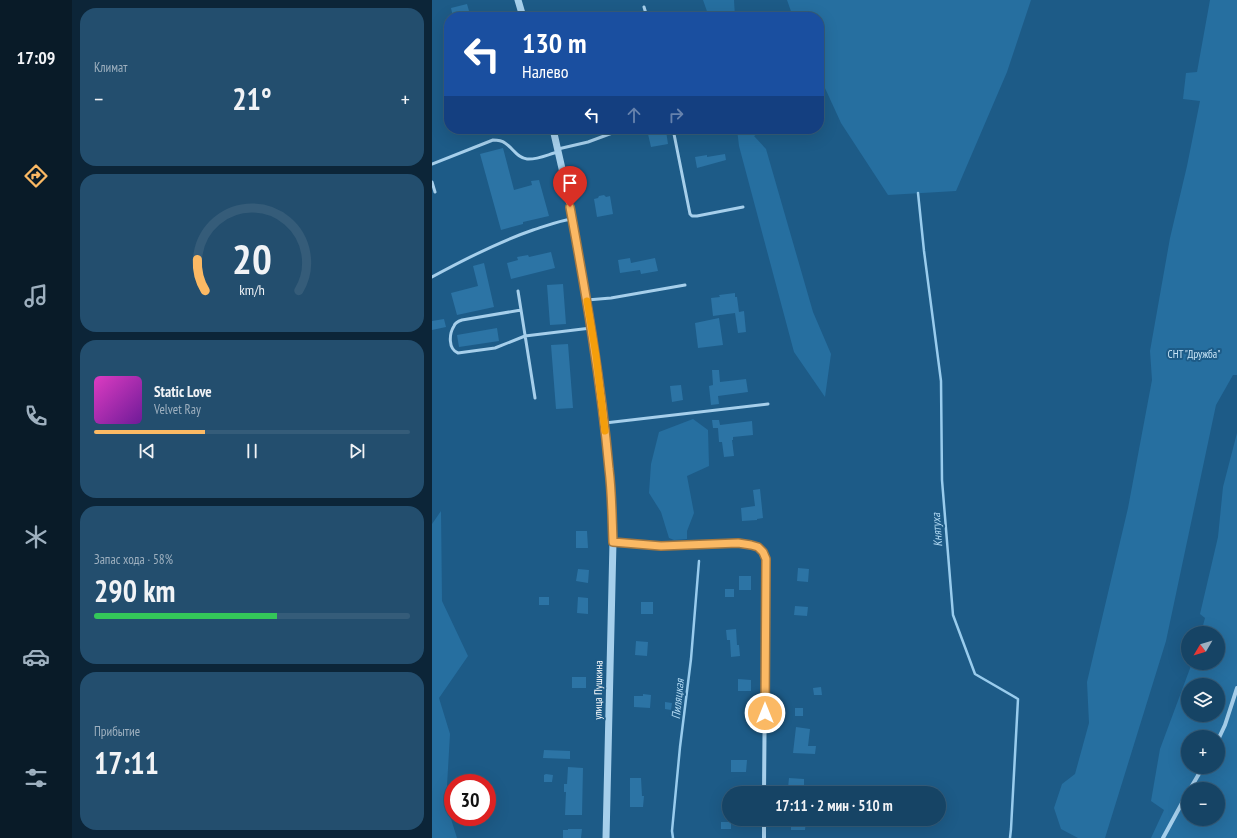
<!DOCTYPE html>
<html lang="ru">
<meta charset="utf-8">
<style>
:root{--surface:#164465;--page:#234e6e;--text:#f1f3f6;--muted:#9eb0bf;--line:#355c79;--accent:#fbb964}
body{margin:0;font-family:"PT Sans Narrow",sans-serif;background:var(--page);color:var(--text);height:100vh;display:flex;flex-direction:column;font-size:15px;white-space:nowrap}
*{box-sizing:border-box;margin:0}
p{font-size:13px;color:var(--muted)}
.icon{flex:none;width:22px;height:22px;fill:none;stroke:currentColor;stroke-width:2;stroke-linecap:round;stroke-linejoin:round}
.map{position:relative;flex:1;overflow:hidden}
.side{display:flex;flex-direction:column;gap:8px;padding:8px;background:#0c2538;width:360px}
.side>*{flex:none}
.guide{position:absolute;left:12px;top:12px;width:380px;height:122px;border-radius:16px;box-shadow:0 4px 16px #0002,0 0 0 1px var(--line);background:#1a4fa0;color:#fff;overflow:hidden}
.needle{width:26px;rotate:232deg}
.fabs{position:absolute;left:749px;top:626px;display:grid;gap:8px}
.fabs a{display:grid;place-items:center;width:44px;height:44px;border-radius:50%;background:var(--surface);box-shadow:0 4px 16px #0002,0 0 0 1px var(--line);font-size:20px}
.speed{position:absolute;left:12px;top:774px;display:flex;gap:8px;font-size:20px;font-weight:700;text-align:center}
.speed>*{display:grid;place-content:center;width:52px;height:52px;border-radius:50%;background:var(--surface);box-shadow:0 4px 16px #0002,0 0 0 1px var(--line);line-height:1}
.speed .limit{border:6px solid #d22;background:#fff;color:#111}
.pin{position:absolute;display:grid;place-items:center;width:34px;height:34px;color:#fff;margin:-41px -17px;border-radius:50% 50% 50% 0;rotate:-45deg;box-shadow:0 0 4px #0007}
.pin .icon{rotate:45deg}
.me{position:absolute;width:44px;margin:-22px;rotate:0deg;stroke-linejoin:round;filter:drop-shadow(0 0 3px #0008)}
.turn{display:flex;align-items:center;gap:14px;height:84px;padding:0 12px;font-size:18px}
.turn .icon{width:52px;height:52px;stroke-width:2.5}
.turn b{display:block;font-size:28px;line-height:34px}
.lanes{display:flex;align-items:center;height:38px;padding:0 12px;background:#0003;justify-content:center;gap:20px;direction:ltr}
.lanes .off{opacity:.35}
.big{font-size:30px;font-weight:600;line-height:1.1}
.side .widget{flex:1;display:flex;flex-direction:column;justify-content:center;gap:6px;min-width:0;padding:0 14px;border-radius:16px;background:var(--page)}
.side .dial{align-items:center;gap:0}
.dial svg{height:104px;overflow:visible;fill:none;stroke:var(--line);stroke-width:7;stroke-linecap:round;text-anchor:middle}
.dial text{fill:var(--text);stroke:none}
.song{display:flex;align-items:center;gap:12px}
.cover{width:48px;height:48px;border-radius:6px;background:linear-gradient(135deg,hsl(310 70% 55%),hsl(280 70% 35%))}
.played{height:4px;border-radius:2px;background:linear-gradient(90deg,var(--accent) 35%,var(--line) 35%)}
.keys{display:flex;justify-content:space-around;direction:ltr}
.heat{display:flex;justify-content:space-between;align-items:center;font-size:22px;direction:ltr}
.charge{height:6px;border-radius:3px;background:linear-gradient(90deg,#34c759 58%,var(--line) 0)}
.trip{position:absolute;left:290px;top:786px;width:224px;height:40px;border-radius:20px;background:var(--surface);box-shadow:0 4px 16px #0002,0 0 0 1px var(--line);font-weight:600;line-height:40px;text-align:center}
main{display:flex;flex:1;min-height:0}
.dock{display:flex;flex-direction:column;width:72px;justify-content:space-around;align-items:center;background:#091b28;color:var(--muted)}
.dock .icon{width:28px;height:28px}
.dock .on{color:var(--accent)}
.dock b{font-size:18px;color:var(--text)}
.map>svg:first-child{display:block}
.green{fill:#266fa0;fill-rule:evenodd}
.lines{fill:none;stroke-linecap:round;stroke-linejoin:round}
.stream{stroke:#99cced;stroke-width:2.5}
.building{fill:#2c74a5}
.service{stroke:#a6cfeb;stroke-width:3}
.minor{stroke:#a6cfeb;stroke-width:4}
.tertiary{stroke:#a6cfeb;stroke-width:7}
.route-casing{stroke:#a37841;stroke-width:10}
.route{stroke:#fbb964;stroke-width:7}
.slow{stroke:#f59e0b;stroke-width:7}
.labels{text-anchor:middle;stroke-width:4;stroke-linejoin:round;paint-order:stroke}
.park-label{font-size:11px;fill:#cbe6f8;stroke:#1d5b87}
.street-label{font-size:11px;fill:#fff;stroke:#1d5b87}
.water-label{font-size:12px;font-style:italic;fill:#b1d9f3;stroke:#1d5b87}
</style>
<main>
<nav class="dock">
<b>17:09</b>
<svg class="icon on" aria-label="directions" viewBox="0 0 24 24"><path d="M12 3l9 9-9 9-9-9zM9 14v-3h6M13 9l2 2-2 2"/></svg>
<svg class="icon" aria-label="music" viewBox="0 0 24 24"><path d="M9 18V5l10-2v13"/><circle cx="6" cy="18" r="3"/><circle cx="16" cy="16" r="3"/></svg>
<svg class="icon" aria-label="phone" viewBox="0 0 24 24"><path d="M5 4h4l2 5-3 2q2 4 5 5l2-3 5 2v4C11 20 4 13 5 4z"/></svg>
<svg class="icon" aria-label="climate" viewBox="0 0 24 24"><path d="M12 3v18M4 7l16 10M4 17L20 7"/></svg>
<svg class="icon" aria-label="car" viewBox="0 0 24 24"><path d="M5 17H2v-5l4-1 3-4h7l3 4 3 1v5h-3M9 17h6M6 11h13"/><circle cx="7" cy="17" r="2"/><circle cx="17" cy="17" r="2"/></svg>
<svg class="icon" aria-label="filters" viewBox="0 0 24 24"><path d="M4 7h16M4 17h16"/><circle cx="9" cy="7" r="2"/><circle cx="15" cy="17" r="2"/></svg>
</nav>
<section class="side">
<div class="widget"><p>Климат</p>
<div class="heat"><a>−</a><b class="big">21°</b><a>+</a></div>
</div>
<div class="widget dial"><svg viewBox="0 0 100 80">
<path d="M14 69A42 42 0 1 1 86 69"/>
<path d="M14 69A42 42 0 0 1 8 45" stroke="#fbb964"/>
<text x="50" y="56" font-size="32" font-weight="700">20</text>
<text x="50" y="72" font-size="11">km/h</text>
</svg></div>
<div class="widget">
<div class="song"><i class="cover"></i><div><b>Static Love</b><p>Velvet Ray</p></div></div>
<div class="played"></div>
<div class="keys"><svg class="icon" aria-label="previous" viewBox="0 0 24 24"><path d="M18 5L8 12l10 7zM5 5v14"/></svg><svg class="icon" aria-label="pause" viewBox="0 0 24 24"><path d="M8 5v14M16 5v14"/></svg><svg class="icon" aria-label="next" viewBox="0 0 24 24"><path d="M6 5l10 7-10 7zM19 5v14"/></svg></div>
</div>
<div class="widget"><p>Запас хода · 58%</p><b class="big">290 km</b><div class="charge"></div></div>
<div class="widget"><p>Прибытие</p><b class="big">17:11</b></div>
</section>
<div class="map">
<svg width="805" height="838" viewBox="0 0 805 838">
<rect width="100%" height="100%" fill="#1d5b87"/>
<path class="green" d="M271 0H302L303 17H277Z
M355 0H599L575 72 524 191 456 195 409 123 387 75V17H361Z
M778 0H805V375H801L784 405 734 641 673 838H646L629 829 622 808 630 784 643 774 657 723 655 682 696 508 720 380 718 351 738 238 755 166 768 101 751 99 754 73 765 72Z
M305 129H333L322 136 334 149 381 312 399 354 393 397 362 352 307 146Z
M261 419 276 430 277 466 255 476 262 513 255 531V539L242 540 237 538 229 512 217 493 219 464 227 432Z
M805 433V838H719L732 810 719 801 728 749 760 663H786V633H769L773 618 768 614 786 537 791 487ZM756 685H786V715H756ZM756 737H786V767H756ZM756 789H786V819H756Z
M9 511 10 601 36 656 7 698 18 734 14 803 25 838H0V524Z"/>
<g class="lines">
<path class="stream" d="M486 193 492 251 509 381 510 480 521 615 543 674 586 699 579 829 578 838
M241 838 240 831 248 747 259 659 267 561"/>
</g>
<path class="building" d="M35 4 37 11 34 12 35 15 21 17 19 8Z
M234 131 236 144 219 147 216 134Z
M71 148 82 190 100 185 99 181 107 180 117 216 91 222V224L69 230 48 154Z
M293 154 294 160 265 168 263 157 275 155V157Z
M172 195 174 197 178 196 181 214 165 217 162 199 166 198 167 196Z
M119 252 123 268 79 279 75 263 86 260 85 257 96 255 97 257Z
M198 258 199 263 223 258 226 271 209 274 208 270 188 273 186 260Z
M52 263 62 307 25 315 19 293 46 286 41 266Z
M131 284 134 324 118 325 115 285Z
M303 293V297H305L307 312 312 311 314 332 306 333 303 313 281 316 279 298 288 297 287 295Z
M287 318 291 345 266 348 263 323Z
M12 319 14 327 0 330V321Z
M65 328 67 341 27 347 25 335Z
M136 344 141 408 124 409 119 345Z
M280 370H287L288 382 314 379 316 392 286 396 287 404 279 405 277 386 281 385Z
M249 385 251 400 240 402 238 386Z
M280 420H287L288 425 320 421 321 435 301 437V440H300L302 456 292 457 290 442H287L286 428H281Z
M328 489 331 518 325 519V520L310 521 309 508 323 506 321 490Z
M144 531H155L156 548H144Z
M366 568 377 569 376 582 365 581Z
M146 569 157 570 156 583 144 581Z
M307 576H319V590H307Z
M293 589H302V597H293Z
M107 597H117V605H107Z
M146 597 156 598V614L145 613Z
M209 602H221V614H209Z
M363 606 376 607 375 616 362 615Z
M304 629 305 645H307L308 656 299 657 298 640H295L294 630Z
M204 641 216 642 215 656 203 655Z
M140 677H154V688H140Z
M306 679 319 680V691H306Z
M389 687 390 695H382L381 688Z
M211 694 219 695 218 708 202 707V696H211Z
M233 702 240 703 239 710 233 709Z
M363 708H371V716H363Z
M364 727 378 729 376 746H384L383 754 361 753Z
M112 750 138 751V759L111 758Z
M299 760H315L314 772H299Z
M136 767 151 768 150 815H133L134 792H132V784H135Z
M114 774 121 775 120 782H112V775Z
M198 778H209L210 796H212L211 807H198Z
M357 778 372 779V789L356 788Z
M359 819H374L373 830H359Z
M289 822H299V829H289Z
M136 829H150L149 838H131V830H136Z"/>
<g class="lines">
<path class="service" d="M212 7 215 17
M241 129 258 214 260 216H265L311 207
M126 149 156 142 191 129
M0 164 61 140C65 140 69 140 73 143 81 148 85 158 95 159 105 160 117 154 126 152
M0 182 3 192
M0 277C33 259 66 242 101 230 114 226 126 221 140 219
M86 291 103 398
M155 300 179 298 253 285
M89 310 30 320C27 321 23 323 22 326 17 334 16 349 26 353L63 348 93 336 159 328
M173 423 336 404"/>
<path class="minor" d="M181 542 229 546 306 543 319 545 326 547 331 552 334 559 332 793
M786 740 793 725 805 688
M758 789 771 767
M332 838V819
M731 838 756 792"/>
<path class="tertiary" d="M86 0 91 17
M121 129 136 195 152 282 164 356 178 471 181 542 174 838"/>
</g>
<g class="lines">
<defs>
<path id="route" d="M138 207C154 294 169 381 177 469 180 493 180 518 181 542L229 546 306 543 319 545 326 547 331 552 334 559 333 713"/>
</defs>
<use href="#route" class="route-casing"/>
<use href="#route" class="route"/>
<path class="slow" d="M155 301 164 356 173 431"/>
</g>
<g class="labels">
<g class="park-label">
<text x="762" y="358">СНТ "Дружба"</text>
</g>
<g class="street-label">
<text transform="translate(166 690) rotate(-89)" y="4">улица Пушкина</text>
</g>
<g class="water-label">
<text transform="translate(505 530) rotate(-94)" y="4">Княтуха</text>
<text transform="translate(246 699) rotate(-84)" y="4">Пиляцкая</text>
</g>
</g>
</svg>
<div class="fabs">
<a><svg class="needle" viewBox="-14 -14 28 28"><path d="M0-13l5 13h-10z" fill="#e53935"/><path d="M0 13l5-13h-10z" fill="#9eb0bf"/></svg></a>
<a><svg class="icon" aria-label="layers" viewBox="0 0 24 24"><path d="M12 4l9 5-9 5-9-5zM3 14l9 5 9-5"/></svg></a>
<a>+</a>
<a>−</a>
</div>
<div class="speed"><div class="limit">30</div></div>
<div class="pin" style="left:138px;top:207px;background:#d93025"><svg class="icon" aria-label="arrive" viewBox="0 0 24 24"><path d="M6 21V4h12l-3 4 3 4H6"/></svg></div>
<svg class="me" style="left:333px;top:713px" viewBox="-20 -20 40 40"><circle r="17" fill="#fbb964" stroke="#fff" stroke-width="3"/><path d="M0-11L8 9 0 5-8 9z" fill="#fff"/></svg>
<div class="trip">17:11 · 2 мин · 510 m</div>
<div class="guide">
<div class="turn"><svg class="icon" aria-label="left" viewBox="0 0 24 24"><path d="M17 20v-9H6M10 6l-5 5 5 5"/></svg><div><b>130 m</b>Налево</div></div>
<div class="lanes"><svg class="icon" aria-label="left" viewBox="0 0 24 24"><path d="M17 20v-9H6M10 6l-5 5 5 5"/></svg><svg class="icon off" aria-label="ahead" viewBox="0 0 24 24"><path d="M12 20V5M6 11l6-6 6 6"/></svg><svg class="icon off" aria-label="right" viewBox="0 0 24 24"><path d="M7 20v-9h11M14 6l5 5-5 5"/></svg></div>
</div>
</div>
</main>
